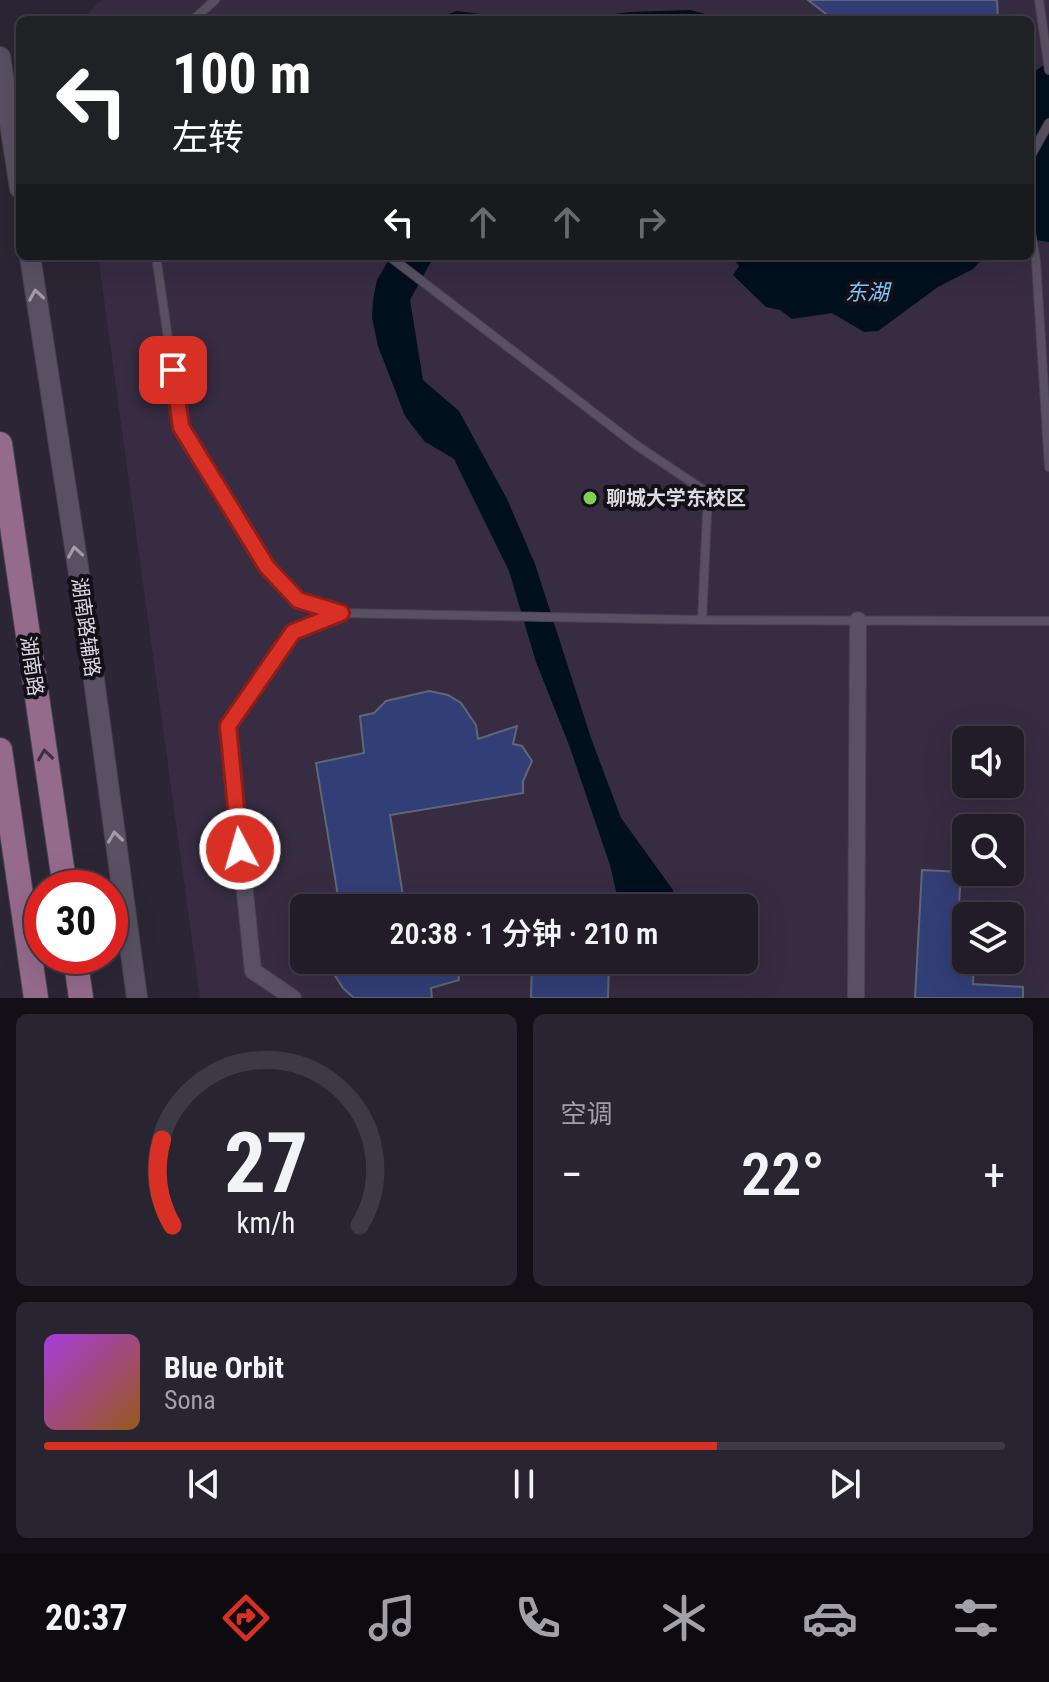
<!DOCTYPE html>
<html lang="zh">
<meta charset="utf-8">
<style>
:root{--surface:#211c28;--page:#292530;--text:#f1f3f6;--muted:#a2a1a8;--line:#3e3a45;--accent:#d93025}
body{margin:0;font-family:"Roboto Condensed","Noto Sans SC",sans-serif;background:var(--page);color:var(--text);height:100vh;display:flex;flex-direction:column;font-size:30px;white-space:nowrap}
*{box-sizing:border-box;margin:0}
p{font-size:26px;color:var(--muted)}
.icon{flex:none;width:44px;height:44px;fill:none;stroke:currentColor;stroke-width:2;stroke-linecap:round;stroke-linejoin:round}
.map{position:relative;height:998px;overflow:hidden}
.side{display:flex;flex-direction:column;gap:16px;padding:16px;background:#120f16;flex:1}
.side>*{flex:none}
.top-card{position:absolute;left:16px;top:16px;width:1018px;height:244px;border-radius:12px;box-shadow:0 8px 32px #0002,0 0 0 2px var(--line);background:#202124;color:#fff;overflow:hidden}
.tools{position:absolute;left:952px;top:726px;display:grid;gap:16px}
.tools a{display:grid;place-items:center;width:72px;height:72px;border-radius:12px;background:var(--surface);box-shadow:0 8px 32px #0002,0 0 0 2px var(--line);font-size:40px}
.speed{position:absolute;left:24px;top:870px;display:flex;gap:16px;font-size:40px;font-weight:700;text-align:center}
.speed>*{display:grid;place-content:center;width:104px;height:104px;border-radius:50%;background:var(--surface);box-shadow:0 8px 32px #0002,0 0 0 2px var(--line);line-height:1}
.speed .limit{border:12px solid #d22;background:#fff;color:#111}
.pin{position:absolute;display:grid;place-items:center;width:68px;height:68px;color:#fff;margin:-34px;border-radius:16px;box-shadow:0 4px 12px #0006}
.me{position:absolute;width:88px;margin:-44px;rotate:354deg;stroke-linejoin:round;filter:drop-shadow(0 0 6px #0008)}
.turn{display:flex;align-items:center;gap:28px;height:168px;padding:0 24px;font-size:36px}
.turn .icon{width:104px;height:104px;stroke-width:2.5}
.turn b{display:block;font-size:56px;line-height:68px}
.lanes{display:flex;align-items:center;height:76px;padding:0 24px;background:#0003;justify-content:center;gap:40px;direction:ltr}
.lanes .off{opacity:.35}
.big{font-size:60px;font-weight:600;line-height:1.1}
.side .tile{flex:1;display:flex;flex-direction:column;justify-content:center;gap:12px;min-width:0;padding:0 28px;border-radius:12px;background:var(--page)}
.side .dial{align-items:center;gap:0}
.dial svg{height:208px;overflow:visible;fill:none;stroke:var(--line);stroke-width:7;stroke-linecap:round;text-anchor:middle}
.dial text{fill:var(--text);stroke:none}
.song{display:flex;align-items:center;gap:24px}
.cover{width:96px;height:96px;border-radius:12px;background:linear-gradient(135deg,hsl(280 70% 55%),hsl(30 70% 35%))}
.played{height:8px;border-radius:4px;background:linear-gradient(90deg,var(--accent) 70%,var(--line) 70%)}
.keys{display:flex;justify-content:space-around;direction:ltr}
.heat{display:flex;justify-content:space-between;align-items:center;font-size:44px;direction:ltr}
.side .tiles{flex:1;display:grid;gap:16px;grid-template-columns:1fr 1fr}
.tile:last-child{grid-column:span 2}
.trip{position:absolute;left:290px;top:894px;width:468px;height:80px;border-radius:12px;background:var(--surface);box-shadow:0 8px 32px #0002,0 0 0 2px var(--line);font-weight:600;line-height:80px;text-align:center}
.dock{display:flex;height:128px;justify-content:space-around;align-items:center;background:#0d0b10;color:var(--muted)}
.dock .icon{width:56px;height:56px}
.dock .on{color:var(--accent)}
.dock b{font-size:36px;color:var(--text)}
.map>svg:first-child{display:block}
.built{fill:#372c42;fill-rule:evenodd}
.water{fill:#00101d}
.building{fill:#323e76;stroke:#606678;stroke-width:2}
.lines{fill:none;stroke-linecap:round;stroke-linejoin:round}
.service-casing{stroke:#494350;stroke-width:10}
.minor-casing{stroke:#494350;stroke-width:18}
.tertiary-casing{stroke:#494350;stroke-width:22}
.primary-casing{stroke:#494350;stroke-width:26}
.service{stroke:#595163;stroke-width:8}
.minor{stroke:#595163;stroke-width:16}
.tertiary{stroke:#595163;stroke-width:20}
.primary{stroke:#956b8c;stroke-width:24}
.oneway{stroke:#a29ca9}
.oneway2{stroke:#403040}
.route-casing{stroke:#8d1f18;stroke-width:20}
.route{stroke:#d93025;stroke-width:14}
.poi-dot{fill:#7dd154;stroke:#131017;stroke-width:3}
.labels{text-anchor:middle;stroke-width:8;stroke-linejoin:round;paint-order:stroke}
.poi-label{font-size:20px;font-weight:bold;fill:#ddd9e3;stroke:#131017;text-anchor:start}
.street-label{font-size:20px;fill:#ddd9e3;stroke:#131017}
.water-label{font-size:22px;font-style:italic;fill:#7ec7f7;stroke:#131017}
</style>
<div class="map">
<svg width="1049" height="998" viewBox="0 0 1049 998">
<rect width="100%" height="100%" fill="#2c2535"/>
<path class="built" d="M102 0H1049V998H200L98 256H1030V20H80ZM966 740H1010V784H966ZM966 828H1010V872H966ZM304 908H744V960H304ZM966 916H1010V960H966Z"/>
<path class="water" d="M690 10 728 20H566L630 12Z
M457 11 528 20H430Z
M1049 61V242L1030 239V75Z
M391 256H434L410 300 423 380 459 411 507 499 535 564 591 738 621 818 673 890 677 908H620L610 865 569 745 536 662 509 571 454 459 424 441 405 416 378 346 372 318 373 300 377 280Z
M730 256H985L973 269 938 287 878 331 864 332 832 313 792 319 780 310 766 307 733 275 739 266Z"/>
<path class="building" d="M808 0H997L998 20H834Z
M429 691 448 695 461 703 476 725 478 739 517 726 513 744 522 746 532 761 523 781V793L390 815 405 908H340L316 763 364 753 360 716 374 713 386 701Z
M922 870 961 872 959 905 977 906V916H966V960H974L973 984 1023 987V998H915Z
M325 960H457L459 980 431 988 432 998H354L343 988Z
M532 960 609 961 608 998H531Z"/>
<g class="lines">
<defs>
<path id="service" d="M1039 0 1049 70
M193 20 215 0
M1030 157 1049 123
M1030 227 1036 261 1049 467
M156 256 181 427 267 567 298 600 341 613 702 620 1049 621
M389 256 636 445 708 493 702 620
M228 726 293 632 340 613"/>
<path id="minor" d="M228 726 253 971 293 998
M856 998 858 620"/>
<path id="tertiary" d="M0 57 20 188
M30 256 84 606 137 998"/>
<path id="primary" d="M0 444 65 888
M0 750 36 998
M75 956 81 998"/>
</defs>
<use href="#service" class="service-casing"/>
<use href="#minor" class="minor-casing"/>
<use href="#tertiary" class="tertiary-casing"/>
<use href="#primary" class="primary-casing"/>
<use href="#service" class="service"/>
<use href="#minor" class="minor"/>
<use href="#tertiary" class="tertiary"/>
<use href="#primary" class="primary"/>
</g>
<defs><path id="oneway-chevron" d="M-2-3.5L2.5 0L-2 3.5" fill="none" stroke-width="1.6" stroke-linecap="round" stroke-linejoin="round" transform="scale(2)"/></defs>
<g class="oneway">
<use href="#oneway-chevron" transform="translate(36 295) rotate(-99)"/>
<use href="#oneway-chevron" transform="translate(75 552) rotate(-99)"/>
<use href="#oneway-chevron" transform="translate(115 837) rotate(-98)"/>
</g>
<use class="oneway2" href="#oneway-chevron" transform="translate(45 755) rotate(-98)"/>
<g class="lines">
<defs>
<path id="route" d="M173 370 181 427 267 567 298 600 341 613 293 632 228 726 240 849"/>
</defs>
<use href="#route" class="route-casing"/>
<use href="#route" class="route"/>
</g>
<circle class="poi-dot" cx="590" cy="498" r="8"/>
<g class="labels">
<g class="poi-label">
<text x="606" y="505">聊城大学东校区</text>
</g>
<g class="street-label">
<text transform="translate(86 627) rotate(82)" y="7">湖南路辅路</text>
<text transform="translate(32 666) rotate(82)" y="7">湖南路</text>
</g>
<g class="water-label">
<text x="867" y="300">东湖</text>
</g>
</g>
</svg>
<div class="tools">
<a><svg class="icon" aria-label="sound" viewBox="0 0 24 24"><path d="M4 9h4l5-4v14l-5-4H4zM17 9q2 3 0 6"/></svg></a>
<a><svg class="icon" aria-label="search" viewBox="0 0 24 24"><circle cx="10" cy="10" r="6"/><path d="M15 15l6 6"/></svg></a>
<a><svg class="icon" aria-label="layers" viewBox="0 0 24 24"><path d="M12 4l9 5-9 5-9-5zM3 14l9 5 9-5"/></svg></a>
</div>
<div class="speed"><div class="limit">30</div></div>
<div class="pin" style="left:173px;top:370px;background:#d93025"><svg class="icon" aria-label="arrive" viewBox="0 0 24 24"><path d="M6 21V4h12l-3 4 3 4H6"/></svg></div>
<svg class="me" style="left:240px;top:849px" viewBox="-20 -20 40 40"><circle r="17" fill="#d93025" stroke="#fff" stroke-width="3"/><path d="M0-11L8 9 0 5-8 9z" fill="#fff"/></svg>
<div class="trip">20:38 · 1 分钟 · 210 m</div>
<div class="top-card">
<div class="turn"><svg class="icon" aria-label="left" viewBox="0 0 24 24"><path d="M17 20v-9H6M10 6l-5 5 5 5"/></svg><div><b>100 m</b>左转</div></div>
<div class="lanes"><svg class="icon" aria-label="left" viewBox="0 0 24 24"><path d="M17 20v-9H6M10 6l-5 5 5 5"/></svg><svg class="icon off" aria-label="ahead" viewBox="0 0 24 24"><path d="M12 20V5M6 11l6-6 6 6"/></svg><svg class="icon off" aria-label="ahead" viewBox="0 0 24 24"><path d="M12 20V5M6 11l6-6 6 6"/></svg><svg class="icon off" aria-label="right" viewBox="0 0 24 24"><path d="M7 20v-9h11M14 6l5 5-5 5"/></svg></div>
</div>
</div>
<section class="side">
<div class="tiles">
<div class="tile dial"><svg viewBox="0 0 100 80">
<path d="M14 69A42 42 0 1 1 86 69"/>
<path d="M14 69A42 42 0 0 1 10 36" stroke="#d93025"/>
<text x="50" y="56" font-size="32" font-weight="700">27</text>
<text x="50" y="72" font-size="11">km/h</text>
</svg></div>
<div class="tile"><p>空调</p>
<div class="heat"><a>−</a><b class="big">22°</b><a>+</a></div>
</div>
<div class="tile">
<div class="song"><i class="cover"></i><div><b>Blue Orbit</b><p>Sona</p></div></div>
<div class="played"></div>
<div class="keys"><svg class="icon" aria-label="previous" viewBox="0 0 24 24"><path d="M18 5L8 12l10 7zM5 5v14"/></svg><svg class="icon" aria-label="pause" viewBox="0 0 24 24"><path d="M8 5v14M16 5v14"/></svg><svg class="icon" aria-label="next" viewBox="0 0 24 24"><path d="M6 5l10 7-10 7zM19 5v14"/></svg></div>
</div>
</div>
</section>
<nav class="dock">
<b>20:37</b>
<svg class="icon on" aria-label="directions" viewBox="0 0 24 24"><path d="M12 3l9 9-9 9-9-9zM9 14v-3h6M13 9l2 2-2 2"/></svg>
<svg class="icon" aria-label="music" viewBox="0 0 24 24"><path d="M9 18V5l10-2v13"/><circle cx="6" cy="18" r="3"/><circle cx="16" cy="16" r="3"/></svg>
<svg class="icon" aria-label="phone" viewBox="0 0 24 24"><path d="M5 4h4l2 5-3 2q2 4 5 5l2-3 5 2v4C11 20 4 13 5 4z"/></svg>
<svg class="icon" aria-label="climate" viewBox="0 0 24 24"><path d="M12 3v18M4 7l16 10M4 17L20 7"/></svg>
<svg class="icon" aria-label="car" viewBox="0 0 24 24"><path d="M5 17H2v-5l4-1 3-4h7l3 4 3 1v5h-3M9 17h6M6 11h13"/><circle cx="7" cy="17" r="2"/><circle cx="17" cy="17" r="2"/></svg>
<svg class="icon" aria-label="filters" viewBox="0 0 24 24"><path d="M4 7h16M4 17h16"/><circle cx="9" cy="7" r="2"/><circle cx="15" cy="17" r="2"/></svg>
</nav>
